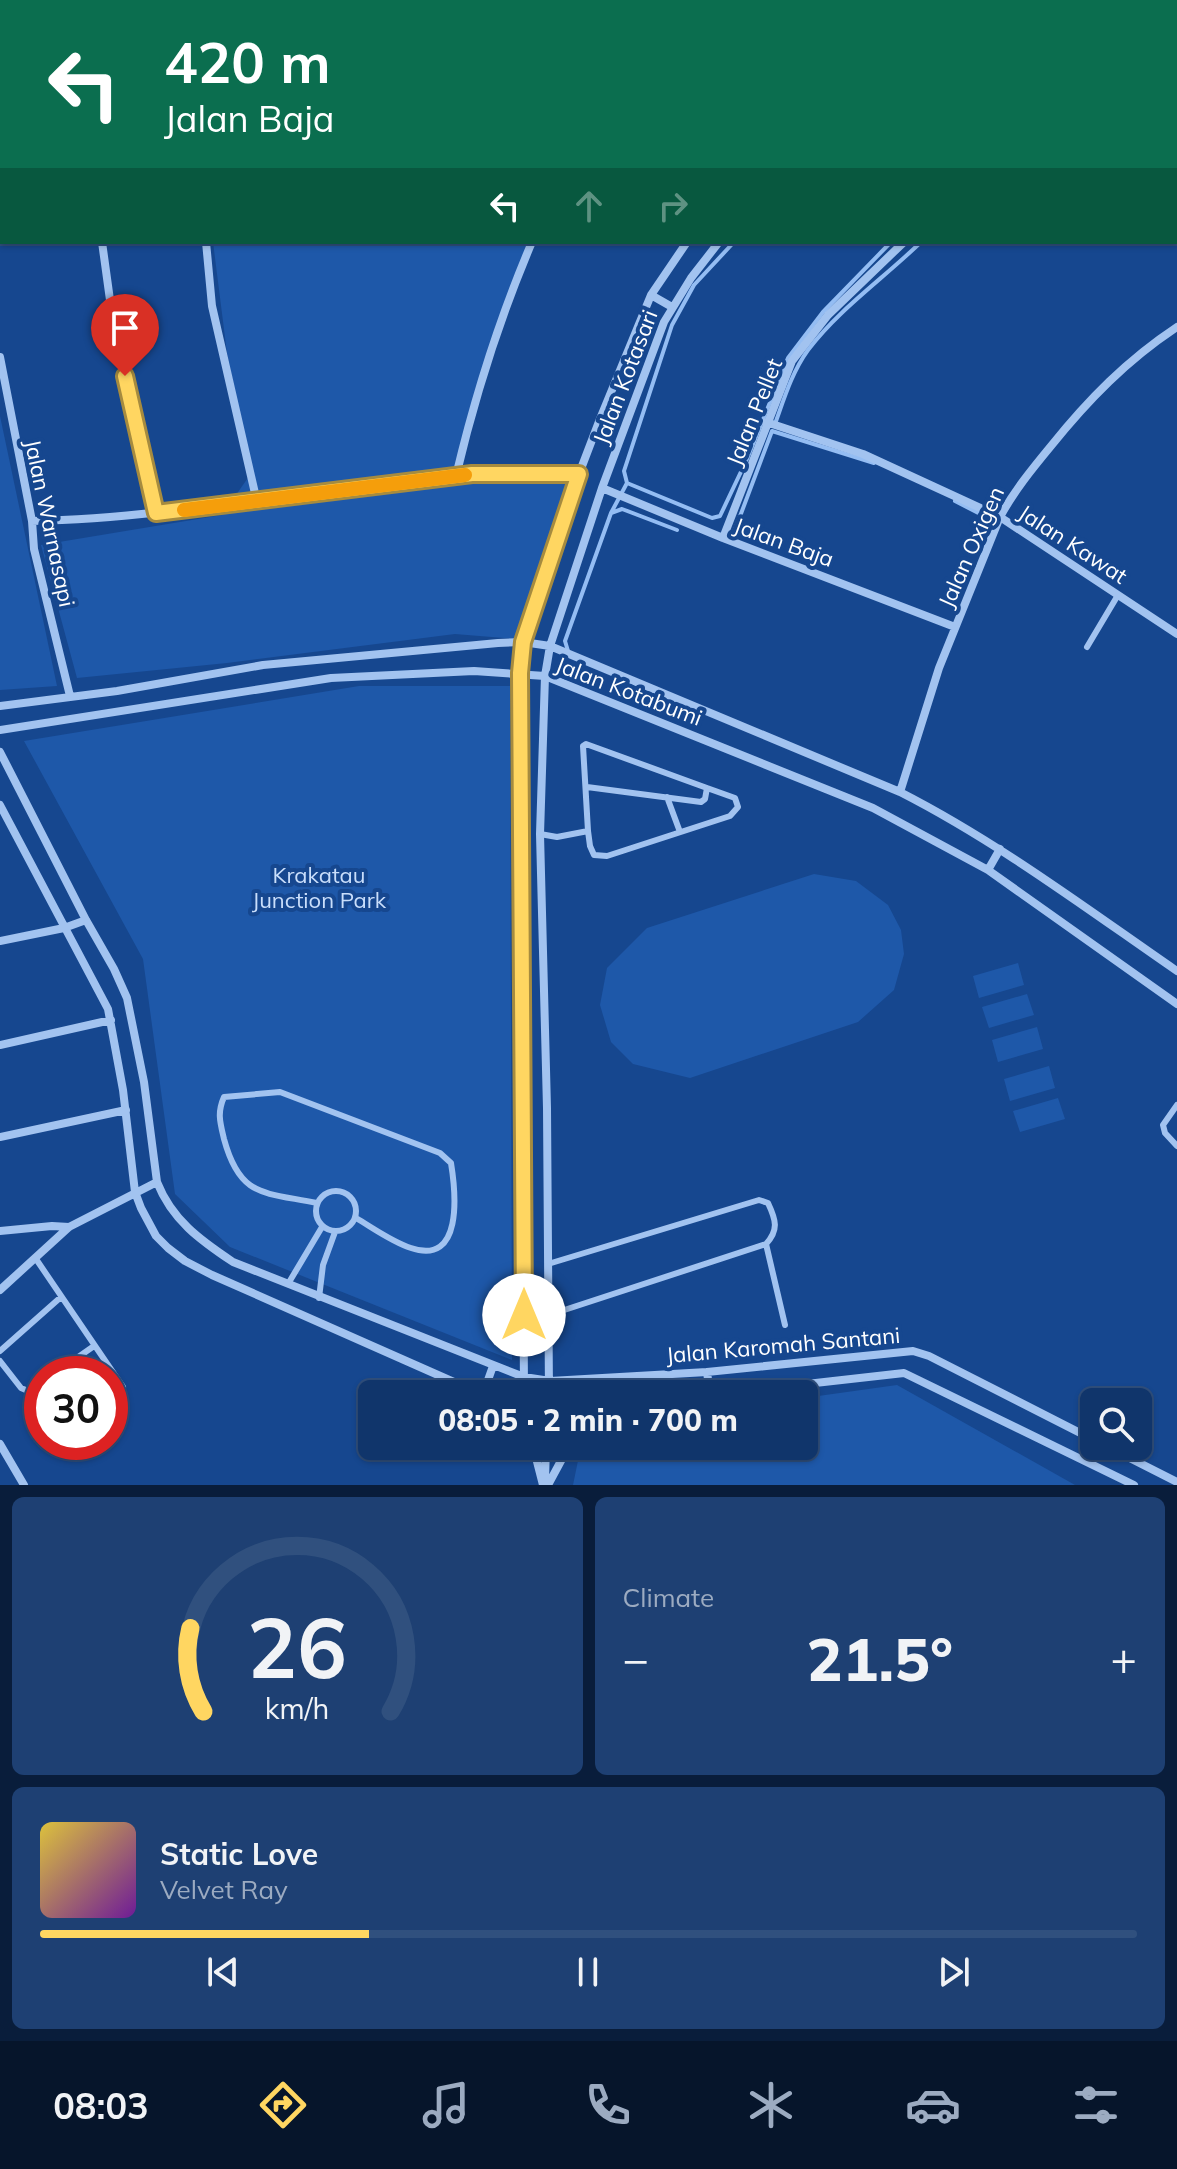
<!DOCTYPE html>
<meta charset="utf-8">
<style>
:root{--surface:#10356b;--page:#1e4073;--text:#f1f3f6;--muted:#9cabc1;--line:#30507e;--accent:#ffd661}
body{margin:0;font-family:Mulish,sans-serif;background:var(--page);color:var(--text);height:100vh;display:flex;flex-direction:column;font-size:30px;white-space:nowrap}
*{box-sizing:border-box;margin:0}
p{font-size:26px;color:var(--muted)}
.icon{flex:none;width:44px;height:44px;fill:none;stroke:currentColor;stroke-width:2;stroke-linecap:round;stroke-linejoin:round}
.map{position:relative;height:1485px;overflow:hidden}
.side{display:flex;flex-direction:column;gap:12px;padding:12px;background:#091d3b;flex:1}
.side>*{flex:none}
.guide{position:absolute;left:0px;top:0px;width:1178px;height:244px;box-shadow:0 2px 6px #0004,0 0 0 2px var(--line);background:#0b6e4f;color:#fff;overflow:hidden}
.controls{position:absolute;left:1080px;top:1388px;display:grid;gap:16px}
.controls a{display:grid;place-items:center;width:72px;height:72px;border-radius:12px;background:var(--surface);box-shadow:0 2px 6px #0004,0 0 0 2px var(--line);font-size:40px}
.speed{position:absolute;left:24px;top:1356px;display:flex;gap:16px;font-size:40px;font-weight:700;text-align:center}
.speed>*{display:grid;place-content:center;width:104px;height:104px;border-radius:50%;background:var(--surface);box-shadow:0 2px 6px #0004,0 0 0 2px var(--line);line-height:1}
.speed .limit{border:12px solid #d22;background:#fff;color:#111}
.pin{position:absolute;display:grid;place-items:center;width:68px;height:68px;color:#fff;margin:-82px -34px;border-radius:50% 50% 50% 0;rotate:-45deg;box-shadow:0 0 8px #0007}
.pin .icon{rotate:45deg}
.me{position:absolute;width:88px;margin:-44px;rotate:0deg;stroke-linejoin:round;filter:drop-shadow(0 0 6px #0008)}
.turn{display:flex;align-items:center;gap:28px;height:168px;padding:0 32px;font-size:36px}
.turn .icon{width:104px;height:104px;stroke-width:2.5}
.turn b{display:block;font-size:56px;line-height:68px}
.lanes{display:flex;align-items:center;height:76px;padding:0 32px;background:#0003;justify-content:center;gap:40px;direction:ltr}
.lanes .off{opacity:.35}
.big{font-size:60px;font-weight:800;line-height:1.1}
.side .tile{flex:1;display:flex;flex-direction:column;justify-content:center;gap:12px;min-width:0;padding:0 28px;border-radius:12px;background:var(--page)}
.side .dial{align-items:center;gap:0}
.dial svg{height:208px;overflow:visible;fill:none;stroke:var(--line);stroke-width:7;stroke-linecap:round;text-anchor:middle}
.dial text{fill:var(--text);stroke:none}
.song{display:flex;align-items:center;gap:24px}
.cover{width:96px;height:96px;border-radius:12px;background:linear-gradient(135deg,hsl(50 70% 55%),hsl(280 70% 35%))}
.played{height:8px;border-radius:4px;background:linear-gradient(90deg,var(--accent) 30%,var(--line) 30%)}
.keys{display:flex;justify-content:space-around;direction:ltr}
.heat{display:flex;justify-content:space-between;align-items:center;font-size:44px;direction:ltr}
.side .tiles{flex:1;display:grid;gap:12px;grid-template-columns:1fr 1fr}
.tile:last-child{grid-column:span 2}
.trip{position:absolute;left:358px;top:1380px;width:460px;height:80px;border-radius:12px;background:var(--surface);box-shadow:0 2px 6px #0004,0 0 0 2px var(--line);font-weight:800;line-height:80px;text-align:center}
.menu{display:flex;height:128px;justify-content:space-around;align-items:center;background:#06152b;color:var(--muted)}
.menu .icon{width:56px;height:56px}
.menu .on{color:var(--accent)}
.menu b{font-size:36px;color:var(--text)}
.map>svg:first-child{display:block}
.green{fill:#1e58a9}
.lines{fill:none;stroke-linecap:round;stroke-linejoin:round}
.stream{stroke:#94bdf3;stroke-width:4}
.lane{stroke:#a2c3f0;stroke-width:6}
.street{stroke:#a2c3f0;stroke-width:8}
.route-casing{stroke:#a68b3f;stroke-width:20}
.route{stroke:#ffd661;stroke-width:14}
.slow{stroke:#f59e0b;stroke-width:14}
.labels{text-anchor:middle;stroke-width:8;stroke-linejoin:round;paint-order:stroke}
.street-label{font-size:22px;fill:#fff;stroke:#16478f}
.park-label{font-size:22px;fill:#c9defb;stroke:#16478f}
</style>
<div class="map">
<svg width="1177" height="1485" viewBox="0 0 1177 1485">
<rect width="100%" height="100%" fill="#16478f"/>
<path class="green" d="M213 0H372L374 2H211Z
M213 242H530L455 469 574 483 557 554 527 640 455 634 227 663 77 678 41 545 222 515 252 472 227 353Z
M0 416 57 686 0 690Z
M359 686H510L512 1360 230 1247 175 1194 143 959 24 741Z
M814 874 856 881 888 905 901 930 904 954 894 990 858 1022 690 1078 633 1064 611 1042 600 1005 607 968 647 928Z
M1018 963 1024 985 979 998 973 976Z
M1027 994 1034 1015 989 1028 982 1007Z
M1037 1027 1043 1049 998 1062 992 1040Z
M1049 1066 1055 1088 1010 1101 1004 1079Z
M1058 1098 1065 1119 1020 1132 1013 1111Z
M897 1385 1075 1485H573L581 1446H804V1398Z"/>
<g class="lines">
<path class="stream" d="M775 424C784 399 792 372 808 350 839 309 884 278 921 242
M627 483 712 518 720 516 747 459 788 358 823 312 891 242
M955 501 992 520
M611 513 627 483 624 471 672 325 694 285 734 242
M733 535 772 431 874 463
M568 651 565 641 611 513 622 509 677 530"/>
<path class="lane" d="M1087 647 1118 595
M667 797 680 832
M588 831 590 846 594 855 607 856 730 816 738 807 735 798 707 788
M540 834 557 837 588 831 583 746 586 744 707 788 705 799 701 802 587 787
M1177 1105 1163 1125 1165 1133 1177 1146
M316 1211a20 20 0 1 1 40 0a20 20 0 1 1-40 0Z
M317 1203C264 1192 240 1198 224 1139 220 1122 217 1113 224 1097L280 1092 440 1153 451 1163C456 1194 463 1266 411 1248 392 1242 373 1228 356 1218
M766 1244 785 1325
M36 1259 123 1387
M548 1264 759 1200 768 1203C776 1220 779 1230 766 1244L549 1315
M288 1284 322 1227
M319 1298 323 1265 335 1232
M0 1351 61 1297
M0 1361 21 1388 28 1391 42 1382
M54 1374 94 1346"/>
<path class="street" d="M376 0 378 2
M532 0 534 2
M718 0 720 2
M98 2V0
M200 2 201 0
M946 2 949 0
M980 2 983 0
M1176 66H1177
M102 242 114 329 156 513
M206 242 212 306 257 502
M651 295 672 307
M0 357 32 521 34 549 70 696
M766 422 863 454 1000 517 1177 634
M456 476C475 396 500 317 532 242
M602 488 723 538 955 627
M32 521C180 518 322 486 469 474 505 471 542 474 579 474
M723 538 792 361 828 315 904 242
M0 706 117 691 263 665 498 643 523 642 550 646 900 792C998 842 1087 909 1177 971
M0 730 331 678 474 671 545 676 873 808 988 870 1177 1004
M0 752 86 920 114 969 127 998 144 1082 157 1182C172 1220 200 1240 233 1262L524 1377 550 1381 707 1372 913 1351 929 1356 1094 1440
M900 792 939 668 1000 517C1014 491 1032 469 1051 446 1088 400 1127 360 1177 327
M0 805 108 1009 123 1090 135 1192 141 1208 156 1236 168 1248 185 1261 212 1275 481 1394
M988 870 1000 849
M0 941 64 928 86 920
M0 1045 111 1020
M0 1137 126 1110
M0 1231 52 1226 69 1227
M0 1290 69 1227 157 1182
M707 1372 710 1394
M483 1394 493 1366
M524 1394 520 673 523 642 579 474 600 419 651 295 687 242
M549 1394 547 1108 540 834 545 676 550 646 602 488 664 322 691 278 719 242
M718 1394 904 1373 1134 1485
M0 1444 24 1485
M533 1446 543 1485
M1106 1446 1177 1482
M545 1481 546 1446
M548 1485 569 1446"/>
</g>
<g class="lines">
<defs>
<path id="route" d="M125 376 156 513 472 474H579L523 642 520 673 524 1315"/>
</defs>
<use href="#route" class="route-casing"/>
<use href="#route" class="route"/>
<path class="slow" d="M184 510 465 475"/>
</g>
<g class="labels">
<g class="street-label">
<text transform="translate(625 377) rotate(-69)" y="8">Jalan Kotasari</text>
<text transform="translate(754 412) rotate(-68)" y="8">Jalan Pellet</text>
<text transform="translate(50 523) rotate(78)" y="8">Jalan Warnasapi</text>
<text transform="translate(784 542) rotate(20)" y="8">Jalan Baja</text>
<text transform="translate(1073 544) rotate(33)" y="8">Jalan Kawat</text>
<text transform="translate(971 547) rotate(-66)" y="8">Jalan Oxigen</text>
<text transform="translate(629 691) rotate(21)" y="8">Jalan Kotabumi</text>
<text transform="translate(783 1345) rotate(-5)" y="8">Jalan Karomah Santani</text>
</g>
<g class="park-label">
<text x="319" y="883">Krakatau<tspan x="319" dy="25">Junction Park</tspan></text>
</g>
</g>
</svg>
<div class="controls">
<a><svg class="icon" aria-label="search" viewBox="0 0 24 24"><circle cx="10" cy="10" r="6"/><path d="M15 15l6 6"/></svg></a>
</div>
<div class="speed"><div class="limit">30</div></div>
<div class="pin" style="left:125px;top:376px;background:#d93025"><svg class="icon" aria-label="arrive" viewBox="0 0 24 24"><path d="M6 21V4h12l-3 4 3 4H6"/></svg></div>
<svg class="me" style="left:524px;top:1315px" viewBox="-20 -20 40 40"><circle r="19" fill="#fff"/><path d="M0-13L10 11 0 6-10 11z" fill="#ffd661"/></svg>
<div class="trip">08:05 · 2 min · 700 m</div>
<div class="guide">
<div class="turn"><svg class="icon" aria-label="left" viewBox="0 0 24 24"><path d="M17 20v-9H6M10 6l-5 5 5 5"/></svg><div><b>420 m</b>Jalan Baja</div></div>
<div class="lanes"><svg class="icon" aria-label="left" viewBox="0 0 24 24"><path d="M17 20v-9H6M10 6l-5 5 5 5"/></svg><svg class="icon off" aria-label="ahead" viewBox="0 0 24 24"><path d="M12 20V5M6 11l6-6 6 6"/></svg><svg class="icon off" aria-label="right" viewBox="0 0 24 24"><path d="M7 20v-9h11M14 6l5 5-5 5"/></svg></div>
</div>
</div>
<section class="side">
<div class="tiles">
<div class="tile dial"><svg viewBox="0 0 100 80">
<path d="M14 69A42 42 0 1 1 86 69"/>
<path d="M14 69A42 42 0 0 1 9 37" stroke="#ffd661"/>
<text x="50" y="56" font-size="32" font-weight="700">26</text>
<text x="50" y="72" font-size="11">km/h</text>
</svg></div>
<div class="tile"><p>Climate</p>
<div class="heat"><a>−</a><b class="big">21.5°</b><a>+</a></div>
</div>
<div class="tile">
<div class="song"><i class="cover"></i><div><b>Static Love</b><p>Velvet Ray</p></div></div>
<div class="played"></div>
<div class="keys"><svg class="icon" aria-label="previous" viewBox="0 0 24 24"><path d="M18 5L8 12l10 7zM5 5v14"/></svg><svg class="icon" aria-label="pause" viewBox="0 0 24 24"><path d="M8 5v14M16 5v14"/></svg><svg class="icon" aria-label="next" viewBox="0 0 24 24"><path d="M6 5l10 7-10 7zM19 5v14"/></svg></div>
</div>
</div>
</section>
<nav class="menu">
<b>08:03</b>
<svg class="icon on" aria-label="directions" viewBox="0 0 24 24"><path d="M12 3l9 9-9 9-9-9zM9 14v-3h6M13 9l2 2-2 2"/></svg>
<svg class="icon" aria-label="music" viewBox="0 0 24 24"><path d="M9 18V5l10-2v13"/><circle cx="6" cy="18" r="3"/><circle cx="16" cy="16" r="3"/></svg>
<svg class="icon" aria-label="phone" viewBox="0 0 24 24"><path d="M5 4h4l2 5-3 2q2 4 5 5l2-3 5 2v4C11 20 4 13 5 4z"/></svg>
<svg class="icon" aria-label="climate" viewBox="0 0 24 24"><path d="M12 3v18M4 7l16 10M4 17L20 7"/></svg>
<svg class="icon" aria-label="car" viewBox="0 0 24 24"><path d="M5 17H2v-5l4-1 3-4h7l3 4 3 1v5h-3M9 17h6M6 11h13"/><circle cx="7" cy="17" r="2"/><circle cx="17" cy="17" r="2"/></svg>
<svg class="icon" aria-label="filters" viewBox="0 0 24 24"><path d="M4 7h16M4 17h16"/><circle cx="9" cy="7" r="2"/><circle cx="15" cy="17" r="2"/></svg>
</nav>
